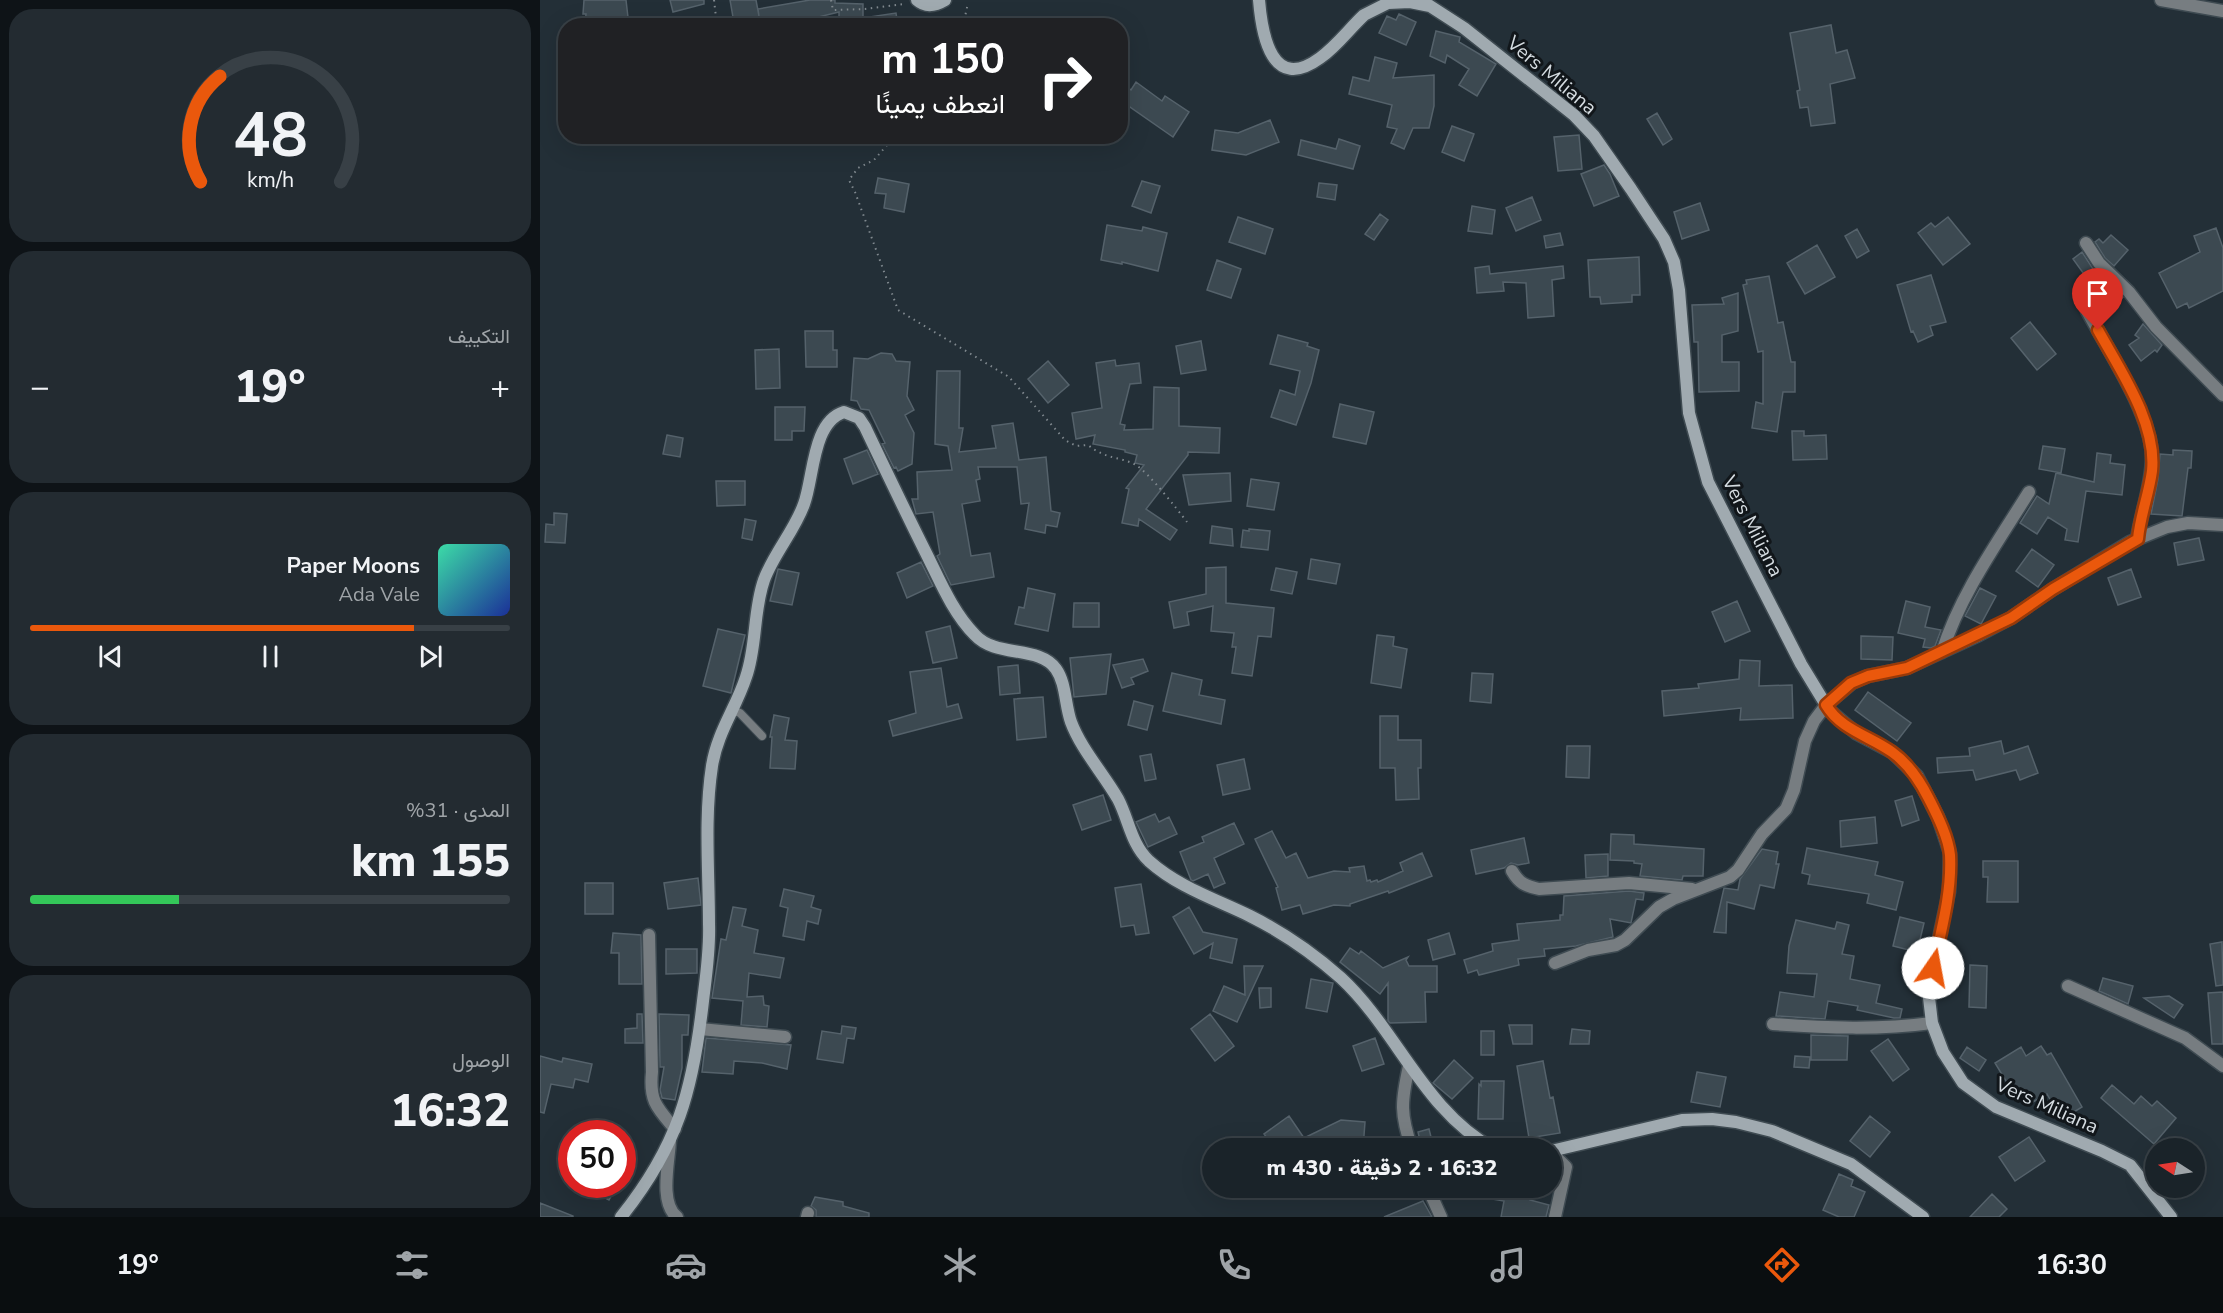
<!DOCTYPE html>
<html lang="ar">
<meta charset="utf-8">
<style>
:root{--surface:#1a2329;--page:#232b31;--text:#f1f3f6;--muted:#9fa4a8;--line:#384046;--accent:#ea580c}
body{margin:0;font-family:"Nunito Sans",Vazirmatn,sans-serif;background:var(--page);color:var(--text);direction:rtl;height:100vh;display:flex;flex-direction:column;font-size:22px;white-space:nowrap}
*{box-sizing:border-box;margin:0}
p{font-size:20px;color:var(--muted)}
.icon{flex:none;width:33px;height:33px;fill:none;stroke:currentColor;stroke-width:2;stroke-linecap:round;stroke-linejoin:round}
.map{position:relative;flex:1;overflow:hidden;direction:ltr}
.sheet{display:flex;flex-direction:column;gap:9px;padding:9px;background:#0e1317;width:540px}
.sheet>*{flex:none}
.top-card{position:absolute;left:18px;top:18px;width:570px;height:126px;border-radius:24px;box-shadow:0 6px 24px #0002,0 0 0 2px var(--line);direction:rtl;background:#202124;color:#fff;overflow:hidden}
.needle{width:39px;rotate:282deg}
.controls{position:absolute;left:1605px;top:1138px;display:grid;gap:12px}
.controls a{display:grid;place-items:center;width:60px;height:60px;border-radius:50%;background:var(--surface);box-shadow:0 6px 24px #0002,0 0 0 2px var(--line);font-size:30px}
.speed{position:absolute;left:18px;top:1120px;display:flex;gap:12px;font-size:30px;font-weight:700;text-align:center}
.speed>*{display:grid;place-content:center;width:78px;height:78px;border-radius:50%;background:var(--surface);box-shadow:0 6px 24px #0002,0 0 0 2px var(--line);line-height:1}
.speed .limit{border:9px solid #d22;background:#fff;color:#111}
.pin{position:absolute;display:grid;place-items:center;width:51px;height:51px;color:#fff;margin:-62px -26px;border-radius:50% 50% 50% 0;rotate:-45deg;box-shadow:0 0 6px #0007}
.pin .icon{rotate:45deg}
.me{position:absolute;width:66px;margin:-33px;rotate:12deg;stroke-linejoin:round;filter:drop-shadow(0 0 4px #0008)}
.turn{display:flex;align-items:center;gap:21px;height:126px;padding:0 24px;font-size:27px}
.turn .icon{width:78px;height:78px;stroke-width:2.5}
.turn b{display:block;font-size:42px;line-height:51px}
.big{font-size:45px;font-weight:800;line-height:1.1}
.sheet .card{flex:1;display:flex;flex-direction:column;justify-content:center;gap:9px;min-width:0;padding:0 21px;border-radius:24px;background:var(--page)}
.sheet .dial{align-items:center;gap:0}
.dial svg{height:156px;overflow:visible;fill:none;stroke:var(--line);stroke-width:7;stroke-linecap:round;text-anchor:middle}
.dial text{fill:var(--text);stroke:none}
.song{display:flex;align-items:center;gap:18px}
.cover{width:72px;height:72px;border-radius:9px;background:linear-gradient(135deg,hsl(160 70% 55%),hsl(230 70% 35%))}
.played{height:6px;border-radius:3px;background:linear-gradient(90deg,var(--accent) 80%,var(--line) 80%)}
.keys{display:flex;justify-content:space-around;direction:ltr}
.heat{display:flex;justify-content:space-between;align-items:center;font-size:33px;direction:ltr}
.charge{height:9px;border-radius:4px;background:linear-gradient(90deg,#34c759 31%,var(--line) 0)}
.trip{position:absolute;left:662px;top:1138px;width:360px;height:60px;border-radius:30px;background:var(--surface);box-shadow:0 6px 24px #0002,0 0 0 2px var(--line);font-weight:800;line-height:60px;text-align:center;direction:rtl}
.dock{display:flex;height:96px;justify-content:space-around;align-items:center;background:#0a0e10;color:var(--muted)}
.dock .icon{width:42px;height:42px}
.dock .current{color:var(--accent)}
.dock b{font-size:27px;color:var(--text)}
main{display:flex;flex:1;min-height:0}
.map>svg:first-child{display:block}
.building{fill:#3c4951;stroke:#55626b;stroke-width:1.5}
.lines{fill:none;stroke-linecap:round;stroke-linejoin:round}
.lane-casing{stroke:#3f4b52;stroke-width:10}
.street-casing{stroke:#3f4b52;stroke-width:15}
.secondary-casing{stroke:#3f4b52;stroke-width:15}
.path{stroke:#80898f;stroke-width:2;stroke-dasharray:1.5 4.5;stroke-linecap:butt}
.lane{stroke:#777d81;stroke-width:8}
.street{stroke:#777d81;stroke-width:12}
.secondary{stroke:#a0aab0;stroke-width:12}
.route-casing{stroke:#983908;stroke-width:15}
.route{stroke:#ea580c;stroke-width:10}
.labels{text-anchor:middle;stroke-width:6;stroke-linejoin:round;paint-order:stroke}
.street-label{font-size:20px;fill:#d5dce1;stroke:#11161a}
</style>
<main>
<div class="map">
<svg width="1683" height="1217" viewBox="0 0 1683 1217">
<rect width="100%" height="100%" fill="#232f37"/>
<path class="building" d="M44 0H86L89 26H45L46 14H43Z
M130 0H164V4L133 12Z
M190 0H216L219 16 218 9 270 0H295V3L323 4V18L356 13 358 26H299V12L266 20 267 26H220L219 19 194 23Z
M859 14 876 22 866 45 839 33 847 16 856 20Z
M1291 25 1296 53 1307 50 1315 78 1290 84 1295 123 1271 126 1268 107 1260 108 1257 91 1260 90 1250 33Z
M896 31 920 37 919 42 956 64 937 96 919 85 929 69 907 55 905 63 890 56Z
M835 57 857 63 853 78 894 75V106L889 128H873L864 149 851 143 857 129 847 127 852 105 809 94 813 77 829 81Z
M580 81 591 90 596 82 622 101 625 96 649 112 633 137 580 100Z
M1117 113 1132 139 1123 145 1107 119Z
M730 120 739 142 706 155 672 150 675 130 698 133Z
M912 126 934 134 924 161 902 152Z
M1039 135 1042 169 1018 171 1014 137Z
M799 139 820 146 813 169 758 155 761 140 796 149Z
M1064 165 1070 174 1079 196 1054 206 1041 174Z
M338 178 369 184 364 212 344 208 346 194 335 193Z
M602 181 620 186 611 213 592 206Z
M779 183 797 185 795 200 777 197Z
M992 197 1001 220 976 231 966 208Z
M1160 203 1169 230 1142 239 1134 212Z
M932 206 955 210 952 234 928 231Z
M840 214 848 220 834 240 825 234Z
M698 217 733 229 725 254 689 242Z
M1408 217 1430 244 1403 265 1378 233 1391 223 1395 227Z
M567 225 602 231 603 227 627 233 618 271 582 262V264L561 260Z
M1676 228 1683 248V291L1649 308 1647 303 1637 308 1619 273 1660 252 1654 236Z
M1317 229 1329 251 1317 258 1305 236Z
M1020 233 1023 245 1006 248 1004 236Z
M1571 235 1588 250 1574 266 1565 258 1555 242 1559 239 1563 243Z
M1277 245 1295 277 1265 294 1247 263Z
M1542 252 1553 269 1583 297 1568 313 1541 287 1549 281 1533 259Z
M1099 257 1100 295H1092V302L1061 304 1060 297H1050L1048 260Z
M677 260 701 269 691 298 667 290Z
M949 266 950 274 1023 266 1024 278 1012 280 1014 316 988 318 986 283 963 282 964 291 937 293 935 268Z
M1391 275 1406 322 1390 326 1393 335 1378 342 1373 331 1371 332 1357 285Z
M1229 276 1238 323 1243 322 1251 362H1255V392H1243L1237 432 1212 428 1216 402 1223 404V351L1218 352 1203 285 1207 284 1206 280Z
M1198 293V331L1182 335V362H1199V391L1159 392 1158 342H1154L1152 305 1184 304 1182 298Z
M1490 322 1516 354 1497 370 1471 338Z
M1603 324 1622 345 1617 352 1615 350 1601 361 1589 345 1599 338 1595 335Z
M265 331H293V350H297V367H266Z
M738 335 768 343 767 346 779 350 771 383 756 425 731 417 740 390 755 395 760 371 730 364Z
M661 341 666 370 641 374 636 346Z
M239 349 240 388 216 389 215 350Z
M341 353 352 354 356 361 370 362 367 396 374 410 365 415 374 433 372 464 358 471 356 467 354 468 342 444 345 443 329 410 321 409 317 401 311 400 314 358 328 359Z
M575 360 576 366 599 363 601 383 590 384 580 424 585 425 584 430 613 429 614 387 639 388V426L680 428 679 453 648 452V455L606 509 637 530 630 540 599 519 598 526 582 523 589 489 586 488 604 465 595 463 597 455 585 452V450L553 444 555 435 536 439 532 413 562 408 556 363Z
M508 361 529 385 508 403 488 379Z
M397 371H420L419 428H423L419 452 456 448 452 426 473 423 479 460 506 457 511 511 520 513 517 527 506 525 505 533 485 529 489 503 481 504 477 467H438L440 479 436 480 440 501 422 504 431 556 450 553 454 577 411 585 397 556 400 554 393 512 376 514 372 499H378L377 472 412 470 408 446 395 444Z
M800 404 834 412 826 444 793 437Z
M235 407H265L264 431H252V440H235Z
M1252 431H1264V436L1286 435 1287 459 1253 460Z
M127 435 143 438 140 457 123 454Z
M1503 446 1525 449 1521 473 1499 469Z
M327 450 338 474 313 484 304 459Z
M1633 450 1652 451 1651 468H1648L1642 516 1611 514 1618 479 1620 454 1633 455Z
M1557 453 1571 455 1570 463 1585 465 1582 495 1546 491 1538 542 1525 540 1527 529 1508 517 1497 534 1480 523 1497 496 1509 504 1516 473 1554 482Z
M690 473 691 501 649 505 643 475Z
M711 479 739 483 734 510 707 506Z
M176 481H205V505L177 506Z
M14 513 27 514 25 543 5 542 6 524 14 525Z
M205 519 216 521 212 540 202 538Z
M672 526 692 529 693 546 670 543Z
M709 529 730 531 728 550 701 547 703 530 709 531Z
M1659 538 1664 560 1638 565 1634 543Z
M1492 549 1514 565 1498 587 1476 571Z
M771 559 800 564 796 584 768 579Z
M381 562 393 586 367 598 357 573Z
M686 567V603L734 608 731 637 718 636 712 676 692 673 696 647H692L694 633 671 631 673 606 647 612 649 625 634 628 629 602 666 594V568Z
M736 568 757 572 752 594 731 590Z
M238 569 259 573 252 605 230 601Z
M1591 569 1601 597 1578 605 1568 578Z
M488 588 515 594 508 631 475 624 479 607 484 608Z
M1440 588 1456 596 1441 624 1425 616Z
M1197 601 1210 631 1185 642 1172 612Z
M1366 601 1390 607 1385 627 1401 630 1395 646 1391 648 1383 647 1385 639 1358 633Z
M534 603H559V627H533Z
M410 626 417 658 393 663 386 632Z
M178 629 205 635 191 693 163 686Z
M837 635 854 637 853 646 867 649 861 688 831 683Z
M1321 636 1353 637 1352 660 1321 659Z
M571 654 566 694 534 697 530 658Z
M603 659 608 671 591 678 594 684 582 688 573 665Z
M1200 660 1220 661 1219 686 1252 685 1253 718 1200 720 1201 708 1124 716 1122 691 1159 688 1158 684 1199 679Z
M478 665 480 693 460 695 458 667Z
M401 668 407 707 418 704 422 718 353 736 349 721 376 713 370 672Z
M632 673 662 680 659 695 685 700 681 724 623 711Z
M932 673 953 674 951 703 930 701Z
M1328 692 1371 723 1357 741 1315 710Z
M503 697 506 737 477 740 474 699Z
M594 701 613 706 607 730 588 725Z
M234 715 249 718 245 740 257 741 255 769 230 768 232 737H230Z
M840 716H858V740H881V768H878L879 799 856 800 855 768H840Z
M1461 741 1464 754 1488 746 1498 773 1480 780 1476 770 1436 780 1433 770 1398 773 1397 758 1430 756 1429 748Z
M1027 746H1050L1049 778 1026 777Z
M611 754 616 779 605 781 600 756Z
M704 759 710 789 683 795 677 765Z
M563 795 571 820 542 830 533 805Z
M1372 796 1379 820 1362 826 1355 801Z
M615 814 619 822 629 817 637 834 608 847 596 822Z
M1335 817 1337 843 1301 847 1300 821Z
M694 823 704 844 674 858 685 883 674 888 668 874 653 881 651 880 640 852 664 842 662 837Z
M732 831 746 858 756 853 768 878 794 871 810 872 809 868 824 866 827 881 830 880 831 882 837 880 838 882 863 871 860 863 882 853 892 876 849 893 848 891 810 904V906L794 905 763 914 760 905 742 910 736 888 738 887 715 839Z
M1071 834 1094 835V844L1164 849 1163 876H1143L1142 880 1100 876 1102 864 1094 863V861L1070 860Z
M984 838 989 863 978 865 971 863 964 868 936 874 931 850Z
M1267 848 1338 862 1335 875 1363 882 1356 910 1327 903 1329 894 1268 884 1270 875 1262 873Z
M1222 849 1238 852 1236 864H1239L1234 888 1220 885 1214 909 1187 902 1186 933 1174 932 1184 888 1198 890 1200 879Z
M1068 854V876L1046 878 1045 855Z
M1443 861H1478V902H1447L1448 877H1443Z
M158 878 161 905 128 909 124 883Z
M45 883H73V914H45Z
M601 884 609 933 596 935 594 925 581 927 575 888Z
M244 889 274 896 271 907 281 910 278 924 267 921 264 940 243 936 248 908 240 906Z
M1089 891 1104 893 1103 900 1096 899 1091 923 1070 919 1073 937 1036 946 1004 949 1005 956 978 959 979 965 939 975 937 970 928 973 924 960 953 951 952 944 979 940 977 924 1020 920V915H1023L1024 896Z
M193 907 206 909 202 926 218 930 214 953 244 958 240 978 209 973 207 997 223 996 224 1005 229 1006 227 1027 201 1025 203 1001 172 998 181 939 186 940Z
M649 907 663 932 697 939 692 963 670 958 673 943 654 954 633 917Z
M1360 917 1384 923 1377 952 1353 946Z
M1256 920 1295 929 1297 922 1309 925 1302 954 1314 956 1310 979 1340 985 1336 1003 1362 1009 1360 1018H1354L1317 1010 1318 1006 1288 1001 1285 1019 1236 1016 1240 992 1274 997 1277 974 1247 973 1249 946Z
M73 933 101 935 102 984H79V953H71Z
M909 933 915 954 893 960 888 940Z
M1682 942 1683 985 1676 986 1670 944Z
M810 948 819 954 821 951 843 968 868 957 866 960 869 966H897V992H885L886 1022 850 1023 848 1021V983L840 994 800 962Z
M126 949H157V973L126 974Z
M1430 965 1447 966 1446 1008 1429 1007Z
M704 966H723L697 1022 673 1011 684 986 705 995Z
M1563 978 1593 986 1588 1004 1559 991Z
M771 979 793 983 787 1012 766 1008Z
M719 988H731V1007L720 1008Z
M1683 992V1044H1672L1668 993Z
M1629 996 1643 1005 1634 1018 1604 998Z
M97 1014H102L103 1043H85V1029L97 1028Z
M119 1014 149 1015 148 1035H142V1068L135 1100 122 1098 120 1090 124 1067H120Z
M670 1014 694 1046 675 1061 651 1029Z
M969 1025H992V1044H973Z
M302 1026 316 1028 314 1039 307 1038 303 1063 277 1059 282 1031 301 1034Z
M1032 1029 1050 1031 1049 1044H1030Z
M941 1031H954V1055H941Z
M1271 1035 1308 1036 1307 1060H1271Z
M166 1038 251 1045 247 1069 222 1063 194 1061 193 1074 162 1072Z
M835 1038 844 1064 822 1071 813 1046Z
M1348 1039 1369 1069 1353 1081 1331 1051Z
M1501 1046 1507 1055 1511 1053 1542 1107 1526 1117 1521 1109 1517 1112 1507 1094 1493 1102 1489 1094 1478 1101 1455 1063 1481 1047 1486 1056Z
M1427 1047 1446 1060 1439 1071 1420 1058Z
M0 1056 22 1062 23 1058 52 1064 48 1082 35 1079 33 1088 11 1084 4 1113 0 1112Z
M1255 1056 1270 1057 1269 1068 1254 1067Z
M914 1060 933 1078 912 1099 893 1083Z
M1003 1061 1010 1098 1013 1097 1020 1133 989 1138 977 1066Z
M1157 1072 1186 1077 1180 1107 1151 1102Z
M941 1081H964L963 1119H938L939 1084 941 1086Z
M1572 1085 1594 1104 1601 1096 1612 1106 1617 1101 1636 1118 1614 1144 1561 1098Z
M749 1116 764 1138 801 1120 825 1122 823 1149H808V1137L783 1149H735L724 1134Z
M1330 1116 1350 1132 1330 1157 1310 1141Z
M889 1129 894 1149H882L878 1132Z
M1489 1137 1505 1161 1475 1181 1459 1157Z
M1299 1174 1313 1180 1311 1186 1325 1192 1314 1217H1299L1283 1210Z
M41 1185H77L69 1200Z
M924 1188H993L990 1200 1009 1205 1006 1217H961L964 1201 924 1194Z
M1452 1194 1467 1209 1459 1217H1430Z
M275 1197 303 1202V1206L329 1213V1217H276V1210L271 1206Z
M883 1201 892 1217H844Z
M0 1203 33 1216V1217H0Z"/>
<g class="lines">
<defs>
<path id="lane" d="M191 710 200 713 222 736"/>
<path id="street" d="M1621 0 1683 11
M1546 243 1559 263 1589 292 1616 327 1683 395
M1547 311C1567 348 1612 416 1612 457 1612 485 1601 512 1597 539
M1402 652C1420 595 1457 543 1489 492
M972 871C979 883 985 886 999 889L1089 883 1152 889
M109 935 112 1072C109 1101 117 1108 135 1129
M1015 963 1048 950 1076 945 1085 940 1119 907 1133 899 1190 877 1198 870 1222 834 1246 809 1254 790 1265 741 1274 721 1286 705 1312 683 1328 676 1367 668 1439 635 1471 618 1513 589 1590 542 1627 527 1648 523 1683 525
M1528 986 1645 1038 1683 1066
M1233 1024C1287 1028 1339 1030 1392 1023
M160 1029 245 1037
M869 1066C861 1102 860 1114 872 1149
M130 1141C129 1162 119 1203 137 1217
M1011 1152 1026 1167 1015 1217
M888 1188 901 1217
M267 1217 268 1213"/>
<path id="secondary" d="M377 0C386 8 395 6 405 0
M719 0C722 36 732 93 780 58 797 46 809 29 824 15L848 3 870 2 890 6 924 28 1034 115 1054 136 1091 189 1124 239 1134 262 1139 290 1149 413 1168 482 1261 664 1289 710 1316 733 1352 752 1377 776 1398 817 1410 853 1409 892 1388 989 1392 1023 1403 1052 1423 1083 1456 1107 1562 1151 1590 1165 1631 1217
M1011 1151 1142 1120 1172 1119 1196 1122 1232 1131 1311 1164 1383 1217
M81 1217C138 1146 153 1090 163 1001 166 976 170 950 169 924 169 872 164 818 172 766 177 733 196 708 206 677 217 646 213 611 224 580 234 553 255 530 264 504 274 477 272 422 304 412L319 418 325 427C345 469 365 511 386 553 400 581 413 613 435 635 456 658 499 645 516 669 526 683 525 705 531 722 541 749 563 773 578 799 589 820 591 844 609 861 638 887 675 899 710 916 742 932 774 954 801 978 857 1030 884 1111 954 1149"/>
</defs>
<use href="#lane" class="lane-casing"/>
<use href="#street" class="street-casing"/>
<use href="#secondary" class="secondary-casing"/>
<path class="path" d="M174 0 177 26
M291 0 293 10 325 9 364 4
M423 26 428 3
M355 136 334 160 318 168 309 180 315 192 358 310 469 377 525 440 536 446 548 445C567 460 579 456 596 465 609 473 637 509 647 522"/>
<use href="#lane" class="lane"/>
<use href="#street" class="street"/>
<use href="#secondary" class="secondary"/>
</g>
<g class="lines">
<defs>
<path id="route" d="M1393 968C1401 931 1412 893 1410 855 1408 836 1397 815 1389 799 1380 781 1369 764 1352 752 1330 736 1301 730 1286 705L1311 683 1328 676 1367 668 1471 618 1513 589 1598 539C1600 516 1609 494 1612 471 1617 423 1580 370 1558 330"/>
</defs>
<use href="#route" class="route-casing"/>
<use href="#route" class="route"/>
</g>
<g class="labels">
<g class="street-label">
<text transform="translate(1012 75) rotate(40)" y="7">Vers Miliana</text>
<text transform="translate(1213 526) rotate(63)" y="7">Vers Miliana</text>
<text transform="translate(1507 1105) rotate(24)" y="7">Vers Miliana</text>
</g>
</g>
</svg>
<div class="controls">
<a><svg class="needle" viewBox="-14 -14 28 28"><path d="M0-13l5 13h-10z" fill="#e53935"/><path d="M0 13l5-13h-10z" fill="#9fa4a8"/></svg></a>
</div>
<div class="speed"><div class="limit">50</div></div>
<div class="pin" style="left:1558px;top:330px;background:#d93025"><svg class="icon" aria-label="arrive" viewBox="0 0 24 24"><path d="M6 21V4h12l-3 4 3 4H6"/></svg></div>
<svg class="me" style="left:1393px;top:968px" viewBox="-20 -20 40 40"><circle r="19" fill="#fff"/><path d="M0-13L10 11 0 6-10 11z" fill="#ea580c"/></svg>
<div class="trip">16:32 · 2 دقيقة · 430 m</div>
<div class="top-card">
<div class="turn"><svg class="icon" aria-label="right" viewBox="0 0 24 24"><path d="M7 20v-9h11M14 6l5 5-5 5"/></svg><div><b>150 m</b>انعطف يمينًا</div></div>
</div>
</div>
<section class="sheet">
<div class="card dial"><svg viewBox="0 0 100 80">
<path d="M14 69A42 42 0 1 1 86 69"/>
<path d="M14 69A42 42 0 0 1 24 15" stroke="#ea580c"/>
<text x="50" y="56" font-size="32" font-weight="700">48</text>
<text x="50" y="72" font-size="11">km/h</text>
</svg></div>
<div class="card"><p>التكييف</p>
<div class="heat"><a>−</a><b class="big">19°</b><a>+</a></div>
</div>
<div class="card">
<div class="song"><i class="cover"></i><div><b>Paper Moons</b><p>Ada Vale</p></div></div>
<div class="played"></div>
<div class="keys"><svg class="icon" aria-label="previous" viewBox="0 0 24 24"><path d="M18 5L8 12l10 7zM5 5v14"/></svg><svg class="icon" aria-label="pause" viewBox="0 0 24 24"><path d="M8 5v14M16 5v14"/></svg><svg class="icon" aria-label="next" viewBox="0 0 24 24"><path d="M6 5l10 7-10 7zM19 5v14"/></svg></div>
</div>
<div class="card"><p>المدى · 31%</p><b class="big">155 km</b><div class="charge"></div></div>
<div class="card"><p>الوصول</p><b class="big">16:32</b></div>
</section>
</main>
<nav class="dock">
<b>16:30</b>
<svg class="icon current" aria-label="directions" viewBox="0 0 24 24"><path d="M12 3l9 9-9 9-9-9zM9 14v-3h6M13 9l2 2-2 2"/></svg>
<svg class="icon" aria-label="music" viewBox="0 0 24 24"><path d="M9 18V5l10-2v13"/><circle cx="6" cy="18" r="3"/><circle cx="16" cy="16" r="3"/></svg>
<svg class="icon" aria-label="phone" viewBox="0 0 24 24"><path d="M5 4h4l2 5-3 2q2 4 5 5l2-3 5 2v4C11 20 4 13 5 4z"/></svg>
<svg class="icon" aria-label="climate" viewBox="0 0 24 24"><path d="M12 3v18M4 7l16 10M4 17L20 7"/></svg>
<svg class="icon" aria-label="car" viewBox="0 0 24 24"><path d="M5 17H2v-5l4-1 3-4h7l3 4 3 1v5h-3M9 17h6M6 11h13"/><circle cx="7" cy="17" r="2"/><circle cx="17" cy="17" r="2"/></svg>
<svg class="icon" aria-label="filters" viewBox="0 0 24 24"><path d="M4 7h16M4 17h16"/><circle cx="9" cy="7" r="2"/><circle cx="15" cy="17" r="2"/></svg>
<b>19°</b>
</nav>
